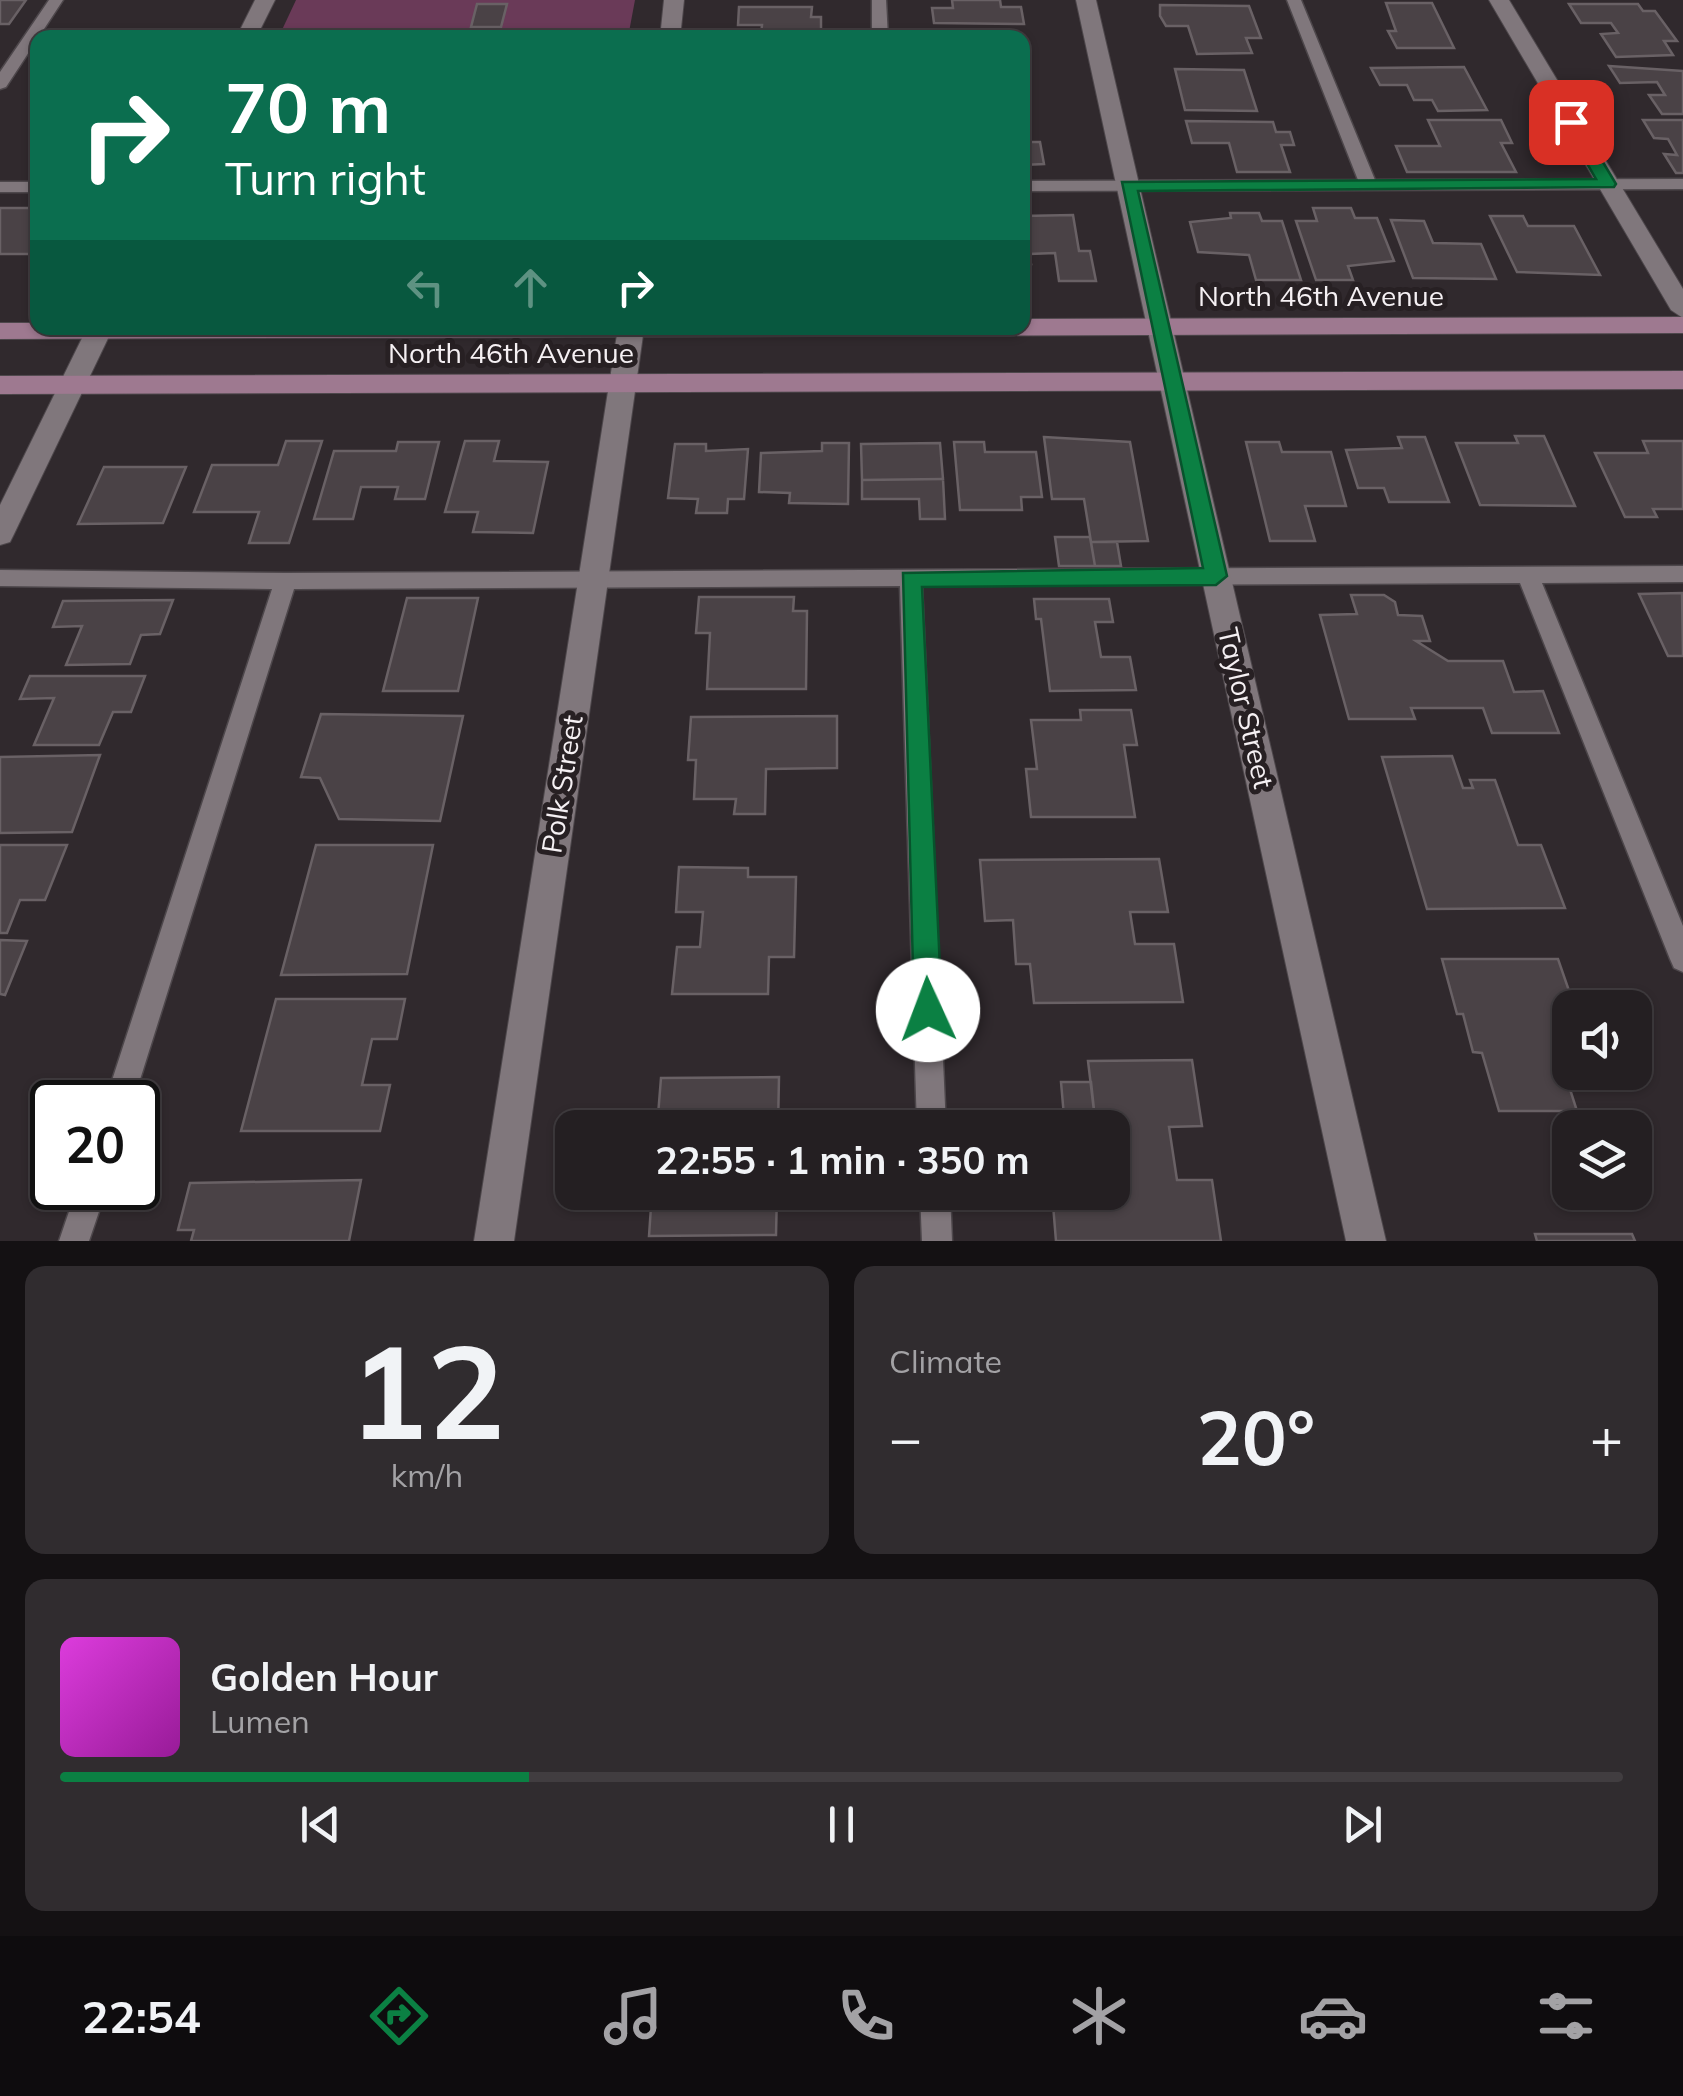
<!DOCTYPE html>
<meta charset="utf-8">
<style>
:root{--surface:#241f22;--page:#302c2f;--text:#f1f3f6;--muted:#a3a2a5;--line:#413d40;--accent:#0b8043}
body{margin:0;font-family:Mulish,sans-serif;background:var(--page);color:var(--text);height:100vh;display:flex;flex-direction:column;font-size:38px;white-space:nowrap}
*{box-sizing:border-box;margin:0}
p{font-size:32px;color:var(--muted)}
.icon{flex:none;width:55px;height:55px;fill:none;stroke:currentColor;stroke-width:2;stroke-linecap:round;stroke-linejoin:round}
.map{position:relative;height:1241px;overflow:hidden}
.details{display:flex;flex-direction:column;gap:25px;padding:25px;background:#141113;flex:1}
.details>*{flex:none}
.top-card{position:absolute;left:30px;top:30px;width:1000px;height:305px;border-radius:20px;box-shadow:0 2px 8px #0004,0 0 0 2px var(--line);background:#0b6e4f;color:#fff;overflow:hidden}
.fabs{position:absolute;left:1552px;top:990px;display:grid;gap:20px}
.fabs a{display:grid;place-items:center;width:100px;height:100px;border-radius:20px;background:var(--surface);box-shadow:0 2px 8px #0004,0 0 0 2px var(--line);font-size:50px}
.speed{position:absolute;left:30px;top:1080px;display:flex;gap:20px;font-size:50px;font-weight:700;text-align:center}
.speed>*{display:grid;place-content:center;width:130px;height:130px;border-radius:50%;background:var(--surface);box-shadow:0 2px 8px #0004,0 0 0 2px var(--line);line-height:1}
.speed .limit{border:5px solid #111;border-radius:15px;background:#fff;color:#111}
.pin{position:absolute;display:grid;place-items:center;width:85px;height:85px;color:#fff;margin:-42px;border-radius:20px;box-shadow:0 5px 15px #0006}
.me{position:absolute;width:110px;margin:-55px;rotate:358deg;stroke-linejoin:round;filter:drop-shadow(0 0 8px #0008)}
.turn{display:flex;align-items:center;gap:35px;height:210px;padding:0 30px;font-size:45px}
.turn .icon{width:130px;height:130px;stroke-width:2.5}
.turn b{display:block;font-size:70px;line-height:85px}
.lanes{display:flex;align-items:center;height:95px;padding:0 30px;background:#0003;justify-content:center;gap:50px;direction:ltr}
.lanes .off{opacity:.35}
.big{font-size:75px;font-weight:700;line-height:1.1}
.details .widget{flex:1;display:flex;flex-direction:column;justify-content:center;gap:15px;min-width:0;padding:0 35px;border-radius:20px;background:var(--page)}
.details .dial{align-items:center;gap:0}
.dial b{font-size:130px;line-height:1}
.song{display:flex;align-items:center;gap:30px}
.cover{width:120px;height:120px;border-radius:15px;background:linear-gradient(135deg,hsl(300 70% 55%),hsl(300 70% 35%))}
.played{height:10px;border-radius:5px;background:linear-gradient(90deg,var(--accent) 30%,var(--line) 30%)}
.keys{display:flex;justify-content:space-around;direction:ltr}
.heat{display:flex;justify-content:space-between;align-items:center;font-size:55px;direction:ltr}
.details .tiles{flex:1;display:grid;gap:25px;grid-template-columns:1fr 1fr}
.widget:last-child{grid-column:span 2}
.trip{position:absolute;left:555px;top:1110px;width:575px;height:100px;border-radius:20px;background:var(--surface);box-shadow:0 2px 8px #0004,0 0 0 2px var(--line);font-weight:700;line-height:100px;text-align:center}
.dock{display:flex;height:160px;justify-content:space-around;align-items:center;background:#0e0c0e;color:var(--muted)}
.dock .icon{width:70px;height:70px}
.dock .selected{color:var(--accent)}
.dock b{font-size:45px;color:var(--text)}
.map>svg:first-child{display:block}
.green{fill:#6a3a58}
.building{fill:#4a4246;stroke:#696165;stroke-width:2.5}
.lines{fill:none;stroke-linecap:round;stroke-linejoin:round}
.lane-casing{stroke:#4d474b;stroke-width:3}
.street-casing{stroke:#4d474b;stroke-width:2}
.secondary-casing{stroke:#4d474b;stroke-width:2}
.lane{fill:#80777c;fill-rule:evenodd}
.street{fill:#80777c;fill-rule:evenodd}
.secondary{fill:#9e7990;fill-rule:evenodd}
.route{fill:#0b8043;stroke:#07532c;stroke-width:2.5}
.labels{text-anchor:middle;stroke-width:10;stroke-linejoin:round;paint-order:stroke}
.street-label{font-size:28px;fill:#f5f0f3;stroke:#272023}
</style>
<div class="map">
<svg width="1683" height="1241" viewBox="0 0 1683 1241">
<rect width="100%" height="100%" fill="#30292d"/>
<path class="green" d="M296 0H635L629 32H281Z"/>
<path class="building" d="M0 0H26L9 24H0Z
M952 0H1000L1001 7H1021L1024 24 934 23 932 8H953Z
M1386 3H1432L1454 48H1397L1388 31H1396Z
M477 4H507L501 27H471Z
M1569 4H1638L1643 11H1655L1677 41H1664L1673 55 1616 57 1601 34 1618 33 1611 23H1581Z
M1160 5 1249 6 1261 38H1246L1252 53 1197 54 1188 26H1166L1160 16Z
M739 7H812L811 17H821V38H748L761 35 762 25H738Z
M1609 66 1683 71V114H1662L1649 95H1665L1657 82 1620 83Z
M1464 67 1487 110 1438 111 1432 100H1414L1407 85H1380L1371 68Z
M1175 69 1244 70 1257 111 1185 110Z
M1428 120H1501L1512 143H1501L1516 172H1407L1396 146H1440Z
M1643 120H1683V173H1676L1664 154 1677 155 1668 139 1654 138Z
M1186 121 1273 122 1276 132H1290L1294 145H1281L1290 172H1237L1229 143H1192Z
M1022 142H1040L1044 164 1022 165Z
M0 208H38V254H0Z
M1313 208H1351L1355 218H1377L1394 261 1348 266 1353 280H1316L1296 221H1317Z
M1230 213H1259L1262 221H1282L1301 280H1256L1249 255 1198 252 1190 222 1231 218Z
M1073 215 1079 251H1090L1096 281H1059L1055 253 1029 254 1031 264H1022V216Z
M1490 216H1523L1528 226H1574L1600 275 1517 272Z
M1391 220 1424 221 1433 243 1481 244 1496 279 1413 278Z
M1515 436H1544L1575 506 1480 505 1456 443H1518Z
M1044 437 1130 442 1148 541 1091 542 1084 499H1052Z
M1398 437H1425L1449 502H1389L1384 488H1358L1346 450 1402 448Z
M286 441H322L289 543H249L259 512H194L212 465H278Z
M465 441H499L494 461 548 462 533 533 473 532 478 512H445Z
M1643 441H1683V509H1653L1657 517H1625L1595 453H1648Z
M398 442H439L425 499H395L398 487H361L353 519H314L334 451H396Z
M954 442H984L985 452H1036L1042 497H1021L1022 510H960Z
M1246 442H1279L1282 452H1331L1346 506H1305L1315 541H1270Z
M822 443H849L848 504 789 503 790 493 759 492 761 453 822 451Z
M940 443 943 479 862 480 861 444Z
M675 444H706V451L748 449 744 499H728L727 513H696L698 499 668 498Z
M104 467H186L163 523 78 524Z
M943 479 945 519H920L919 499H862V480Z
M1055 537H1090L1095 566H1059Z
M1091 542H1117L1121 566H1095Z
M1682 593 1683 656H1668L1639 594Z
M1351 595H1384L1395 602 1398 615 1422 616 1430 641H1416L1448 661H1503L1514 692 1543 691 1559 733H1492L1483 708H1411L1415 719H1349L1320 615 1357 614Z
M699 597H794L793 611H807L806 689H707L710 633H696Z
M407 598H478L458 691H383Z
M1034 599H1109L1113 622H1095L1101 657H1130L1136 690 1050 691 1041 619H1036Z
M173 600 160 634 141 635 130 664 66 665 82 626 53 627 63 601Z
M30 676H145L131 712H113L99 745H34L54 698 20 699Z
M1080 710H1131L1137 745H1124L1135 817H1031L1026 769H1037L1031 720H1081Z
M321 714 463 716 440 821 339 819 320 778 301 777Z
M837 716V768L766 769 765 814H734L736 799H694L696 760H688L691 717Z
M100 755 72 832 0 833V757Z
M1452 756 1463 788H1473L1470 780H1495L1518 845H1541L1565 908 1427 909 1382 757Z
M0 845H67L45 900H20L7 933H0Z
M316 845H433L407 974 281 975Z
M1159 859 1168 912H1130L1135 944H1174L1183 1002 1034 1003 1030 964H1016L1013 920 985 921 980 860Z
M679 867 748 868V877H796L794 957H769L768 994H672L677 947H700L703 912H676Z
M0 940 27 941 5 995 0 994Z
M1442 959H1558L1575 1008H1570V1058H1560L1577 1111H1499L1482 1053 1473 1052 1463 1014H1457Z
M276 999H405L397 1039H372L362 1085H390L380 1131H241Z
M1192 1060 1202 1126 1169 1127 1177 1180H1212L1221 1241H1056L1052 1192H1112V1128H1096L1088 1061Z
M779 1077 778 1128H657L661 1078Z
M1061 1082H1091L1096 1128H1065Z
M361 1180 349 1241H191L194 1230H178L190 1183Z
M652 1192H777L776 1235 649 1236Z
M1535 1234H1632L1635 1241H1537Z"/>
<g class="lines">
<defs>
<path id="lane" d="M49 0H63L6 87 0 89V72Z
M872 0H886L888 38H872Z
M1287 0H1301L1375 180 1683 179V189L1022 191V181L1358 180Z
M0 182H38V192H0Z
M1683 566V582L1542 583 1683 926V972L1674 968 1670 959 1520 583 922 586 946 1128H917L900 586 294 589 133 1102H105L272 589 0 586V570L286 573Z
M77 1188H107L89 1241H59Z
M920 1192H950L952 1241H922Z"/>
<path id="street" d="M255 0H275L256 38H236Z
M664 0H684L680 38H660Z
M1076 0H1096L1386 1241H1346Z
M1489 0H1509L1683 289V318L1671 310Z
M87 328H113L14 534 10 542 0 545V505Z
M618 328H644L514 1241H474Z"/>
<path id="secondary" d="M1683 317V333L0 339V323H38V328H1022V319Z
M1683 371V389L0 394V376Z"/>
</defs>
<use href="#lane" class="lane-casing"/>
<use href="#street" class="street-casing"/>
<use href="#secondary" class="secondary-casing"/>
<use href="#lane" class="lane"/>
<use href="#street" class="street"/>
<use href="#secondary" class="secondary"/>
</g>
<path class="route" d="M1571 118 1579 122 1616 184 1614 187 1138 191 1227 576 1216 585 922 587 942 1010 938 1019 928 1023 918 1019 914 1010 903 573 1203 568 1122 182 1596 179 1563 122Z"/>
<g class="labels">
<g class="street-label">
<text x="1321" y="306">North 46th Avenue</text>
<text x="511" y="363">North 46th Avenue</text>
<text transform="translate(1246 708) rotate(77)" y="10">Taylor Street</text>
<text transform="translate(562 784) rotate(-81)" y="10">Polk Street</text>
</g>
</g>
</svg>
<div class="fabs">
<a><svg class="icon" aria-label="sound" viewBox="0 0 24 24"><path d="M4 9h4l5-4v14l-5-4H4zM17 9q2 3 0 6"/></svg></a>
<a><svg class="icon" aria-label="layers" viewBox="0 0 24 24"><path d="M12 4l9 5-9 5-9-5zM3 14l9 5 9-5"/></svg></a>
</div>
<div class="speed"><div class="limit">20</div></div>
<div class="pin" style="left:1571px;top:122px;background:#d93025"><svg class="icon" aria-label="arrive" viewBox="0 0 24 24"><path d="M6 21V4h12l-3 4 3 4H6"/></svg></div>
<svg class="me" style="left:928px;top:1010px" viewBox="-20 -20 40 40"><circle r="19" fill="#fff"/><path d="M0-13L10 11 0 6-10 11z" fill="#0b8043"/></svg>
<div class="trip">22:55 · 1 min · 350 m</div>
<div class="top-card">
<div class="turn"><svg class="icon" aria-label="right" viewBox="0 0 24 24"><path d="M7 20v-9h11M14 6l5 5-5 5"/></svg><div><b>70 m</b>Turn right</div></div>
<div class="lanes"><svg class="icon off" aria-label="left" viewBox="0 0 24 24"><path d="M17 20v-9H6M10 6l-5 5 5 5"/></svg><svg class="icon off" aria-label="ahead" viewBox="0 0 24 24"><path d="M12 20V5M6 11l6-6 6 6"/></svg><svg class="icon" aria-label="right" viewBox="0 0 24 24"><path d="M7 20v-9h11M14 6l5 5-5 5"/></svg></div>
</div>
</div>
<section class="details">
<div class="tiles">
<div class="widget dial"><b>12</b><p>km/h</p></div>
<div class="widget"><p>Climate</p>
<div class="heat"><a>−</a><b class="big">20°</b><a>+</a></div>
</div>
<div class="widget">
<div class="song"><i class="cover"></i><div><b>Golden Hour</b><p>Lumen</p></div></div>
<div class="played"></div>
<div class="keys"><svg class="icon" aria-label="previous" viewBox="0 0 24 24"><path d="M18 5L8 12l10 7zM5 5v14"/></svg><svg class="icon" aria-label="pause" viewBox="0 0 24 24"><path d="M8 5v14M16 5v14"/></svg><svg class="icon" aria-label="next" viewBox="0 0 24 24"><path d="M6 5l10 7-10 7zM19 5v14"/></svg></div>
</div>
</div>
</section>
<nav class="dock">
<b>22:54</b>
<svg class="icon selected" aria-label="directions" viewBox="0 0 24 24"><path d="M12 3l9 9-9 9-9-9zM9 14v-3h6M13 9l2 2-2 2"/></svg>
<svg class="icon" aria-label="music" viewBox="0 0 24 24"><path d="M9 18V5l10-2v13"/><circle cx="6" cy="18" r="3"/><circle cx="16" cy="16" r="3"/></svg>
<svg class="icon" aria-label="phone" viewBox="0 0 24 24"><path d="M5 4h4l2 5-3 2q2 4 5 5l2-3 5 2v4C11 20 4 13 5 4z"/></svg>
<svg class="icon" aria-label="climate" viewBox="0 0 24 24"><path d="M12 3v18M4 7l16 10M4 17L20 7"/></svg>
<svg class="icon" aria-label="car" viewBox="0 0 24 24"><path d="M5 17H2v-5l4-1 3-4h7l3 4 3 1v5h-3M9 17h6M6 11h13"/><circle cx="7" cy="17" r="2"/><circle cx="17" cy="17" r="2"/></svg>
<svg class="icon" aria-label="filters" viewBox="0 0 24 24"><path d="M4 7h16M4 17h16"/><circle cx="9" cy="7" r="2"/><circle cx="15" cy="17" r="2"/></svg>
</nav>
